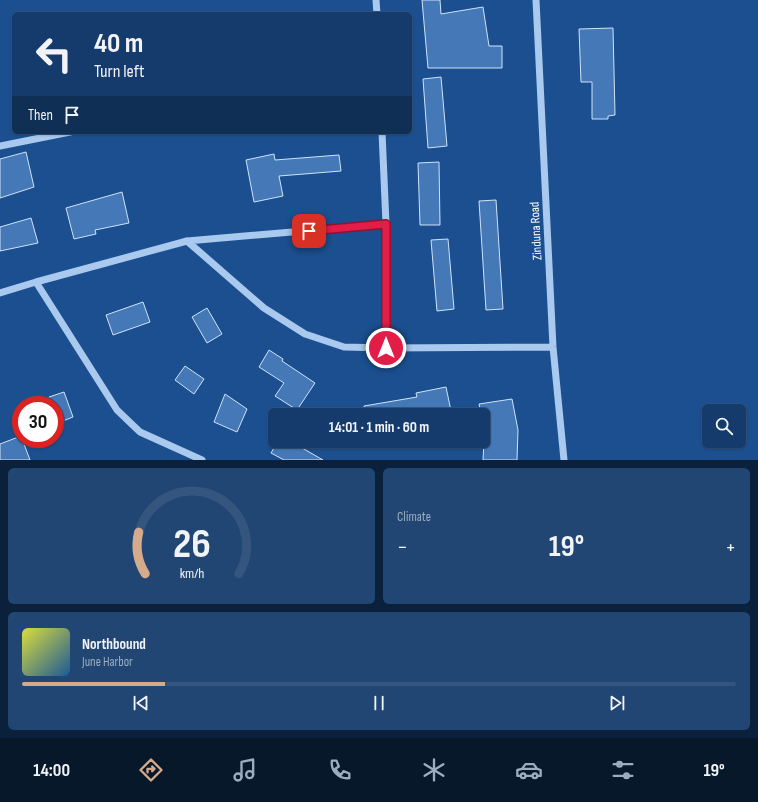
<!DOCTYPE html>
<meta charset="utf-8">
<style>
:root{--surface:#143b6b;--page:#214673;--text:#f1f3f6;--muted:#9dadc1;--line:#33557e;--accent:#d6ab8b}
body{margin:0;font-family:"Sofia Sans Condensed",sans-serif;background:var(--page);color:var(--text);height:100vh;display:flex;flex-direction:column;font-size:15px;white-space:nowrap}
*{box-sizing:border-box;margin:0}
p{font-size:13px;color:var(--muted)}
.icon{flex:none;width:22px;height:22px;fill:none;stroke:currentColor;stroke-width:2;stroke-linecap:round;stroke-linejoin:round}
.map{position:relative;height:460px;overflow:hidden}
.details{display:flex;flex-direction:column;gap:8px;padding:8px;background:#0b203b;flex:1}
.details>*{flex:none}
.guide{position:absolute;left:12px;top:12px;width:400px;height:122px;border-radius:6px;box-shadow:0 1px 3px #0004,0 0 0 1px var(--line);background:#143b6b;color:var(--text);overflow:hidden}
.fabs{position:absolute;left:702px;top:404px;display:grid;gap:8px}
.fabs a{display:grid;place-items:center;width:44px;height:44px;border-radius:6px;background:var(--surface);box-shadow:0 1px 3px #0004,0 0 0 1px var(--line);font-size:20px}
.speed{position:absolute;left:12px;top:396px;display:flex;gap:8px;font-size:20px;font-weight:700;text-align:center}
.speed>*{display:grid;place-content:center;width:52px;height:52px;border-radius:50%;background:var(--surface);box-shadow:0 1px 3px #0004,0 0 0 1px var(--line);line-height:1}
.speed .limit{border:6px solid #d22;background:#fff;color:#111}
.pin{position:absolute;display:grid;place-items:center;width:34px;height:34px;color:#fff;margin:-17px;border-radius:8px;box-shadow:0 2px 6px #0006}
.me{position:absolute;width:44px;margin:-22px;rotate:0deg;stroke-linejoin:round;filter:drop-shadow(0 0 3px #0008)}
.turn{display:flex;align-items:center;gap:14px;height:84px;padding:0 16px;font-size:18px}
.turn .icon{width:52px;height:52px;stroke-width:2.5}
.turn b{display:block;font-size:28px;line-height:34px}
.then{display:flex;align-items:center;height:38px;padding:0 16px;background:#0003;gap:8px;font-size:15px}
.big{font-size:30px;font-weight:700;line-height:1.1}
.details .card{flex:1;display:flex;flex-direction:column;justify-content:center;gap:6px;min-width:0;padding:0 14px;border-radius:6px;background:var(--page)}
.details .dial{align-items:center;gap:0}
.dial svg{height:104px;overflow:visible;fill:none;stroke:var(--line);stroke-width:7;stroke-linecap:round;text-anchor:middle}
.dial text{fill:var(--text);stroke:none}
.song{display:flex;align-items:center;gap:12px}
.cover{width:48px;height:48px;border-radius:6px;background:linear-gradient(135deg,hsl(60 70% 55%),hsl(210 70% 35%))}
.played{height:4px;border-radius:2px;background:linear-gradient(90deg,var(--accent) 20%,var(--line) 20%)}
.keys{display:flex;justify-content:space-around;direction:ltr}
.heat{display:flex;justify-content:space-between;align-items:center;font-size:22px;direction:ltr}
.details .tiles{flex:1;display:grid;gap:8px;grid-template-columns:1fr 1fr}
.card:last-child{grid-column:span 2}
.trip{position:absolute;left:268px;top:408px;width:222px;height:40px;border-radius:6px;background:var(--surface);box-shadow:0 1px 3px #0004,0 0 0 1px var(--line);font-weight:700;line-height:40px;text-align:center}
.tabs{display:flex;height:64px;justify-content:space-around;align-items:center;background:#08182b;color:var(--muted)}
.tabs .icon{width:28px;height:28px}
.tabs .on{color:var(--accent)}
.tabs b{font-size:18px;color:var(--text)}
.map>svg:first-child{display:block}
.building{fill:#4478b7;stroke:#cfe3fa}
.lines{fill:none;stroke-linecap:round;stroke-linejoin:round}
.minor{stroke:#a9c9ee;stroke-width:7}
.route-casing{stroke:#92132f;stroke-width:10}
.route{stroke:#e11d48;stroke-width:7}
.labels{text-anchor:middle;stroke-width:3;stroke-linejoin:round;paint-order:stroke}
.street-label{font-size:13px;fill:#fff;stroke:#1b4f8f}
</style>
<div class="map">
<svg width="758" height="460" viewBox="0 0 758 460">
<rect width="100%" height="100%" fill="#1b4f8f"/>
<path class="building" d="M422 0H440L441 14 483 7 489 46H502V68H428Z
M613 28 615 115 608 116V119H592V82H581L579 29Z
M441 77 447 146 428 148 423 79Z
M26 152 34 187 0 198V159Z
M274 154 275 160 339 155 341 171 279 176 283 196 254 202 246 160Z
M439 162 440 225H420L418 163Z
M122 192 129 223 95 230 96 234 74 239 66 208Z
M496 200 503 309 486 310 479 201Z
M31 218 38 243 0 251V227Z
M448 239 454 309 437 311 431 240Z
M143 302 150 322 113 335 106 315Z
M207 308 222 334 207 343 192 317Z
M269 350 283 359 282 361 315 383 297 410 275 396 284 383 259 367Z
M185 366 204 379 194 394 175 380Z
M446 387 451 411 435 415H365L364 406 417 397 416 393Z
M64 392 73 417 58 423 55 413V405H52L49 397Z
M225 394 247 409 237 432 214 422Z
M512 399 518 430 517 460H483L485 422H483V415H481L479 404Z
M21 436 30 460H0V444Z
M278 441H290L323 460H284L271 453Z"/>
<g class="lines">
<path class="minor" d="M376 0 377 14
M536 0 553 347 564 460
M382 132 386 224V348
M0 146 70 132
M187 241 264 308 305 334 344 347 386 348 553 347
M36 282 117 410 140 432 202 460
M0 293 36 282 187 241 386 224"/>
</g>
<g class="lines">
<defs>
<path id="route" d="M309 231 386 224V348"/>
</defs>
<use href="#route" class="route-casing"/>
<use href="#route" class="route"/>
</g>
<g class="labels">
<g class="street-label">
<text transform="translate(535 231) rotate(-93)" y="5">Zinduna Road</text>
</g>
</g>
</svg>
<div class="fabs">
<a><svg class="icon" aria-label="search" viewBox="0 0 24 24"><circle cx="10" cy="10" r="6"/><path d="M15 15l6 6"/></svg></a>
</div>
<div class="speed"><div class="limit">30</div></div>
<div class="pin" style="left:309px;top:231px;background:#d93025"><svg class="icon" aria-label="arrive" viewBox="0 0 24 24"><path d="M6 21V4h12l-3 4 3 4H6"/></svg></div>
<svg class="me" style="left:386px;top:348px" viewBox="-20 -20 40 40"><circle r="17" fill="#e11d48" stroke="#fff" stroke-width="3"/><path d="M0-11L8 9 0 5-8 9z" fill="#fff"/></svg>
<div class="trip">14:01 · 1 min · 60 m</div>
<div class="guide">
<div class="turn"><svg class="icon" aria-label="left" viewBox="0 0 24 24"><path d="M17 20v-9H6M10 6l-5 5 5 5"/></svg><div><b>40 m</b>Turn left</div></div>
<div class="then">Then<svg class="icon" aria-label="arrive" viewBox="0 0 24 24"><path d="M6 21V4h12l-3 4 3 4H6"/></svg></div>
</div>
</div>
<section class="details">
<div class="tiles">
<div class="card dial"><svg viewBox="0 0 100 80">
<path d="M14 69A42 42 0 1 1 86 69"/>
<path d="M14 69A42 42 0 0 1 9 37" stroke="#d6ab8b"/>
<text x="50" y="56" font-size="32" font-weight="700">26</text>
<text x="50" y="72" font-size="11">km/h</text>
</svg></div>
<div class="card"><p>Climate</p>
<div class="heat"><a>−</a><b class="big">19°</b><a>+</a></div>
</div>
<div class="card">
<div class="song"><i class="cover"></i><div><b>Northbound</b><p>June Harbor</p></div></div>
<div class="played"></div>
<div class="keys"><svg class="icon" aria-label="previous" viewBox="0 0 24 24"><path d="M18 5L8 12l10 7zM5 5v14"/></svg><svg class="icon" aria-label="pause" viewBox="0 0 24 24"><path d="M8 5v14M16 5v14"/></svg><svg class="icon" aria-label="next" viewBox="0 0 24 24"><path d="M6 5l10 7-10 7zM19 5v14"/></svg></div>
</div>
</div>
</section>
<nav class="tabs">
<b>14:00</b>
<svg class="icon on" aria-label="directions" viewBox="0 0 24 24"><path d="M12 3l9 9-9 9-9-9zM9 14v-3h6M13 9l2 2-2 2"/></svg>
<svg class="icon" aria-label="music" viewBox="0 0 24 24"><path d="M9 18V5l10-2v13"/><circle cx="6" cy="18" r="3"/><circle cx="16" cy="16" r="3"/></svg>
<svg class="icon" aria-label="phone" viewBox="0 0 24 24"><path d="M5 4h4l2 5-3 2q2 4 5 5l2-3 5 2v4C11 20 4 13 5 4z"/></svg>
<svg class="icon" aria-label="climate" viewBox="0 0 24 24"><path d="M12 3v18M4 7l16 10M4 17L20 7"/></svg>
<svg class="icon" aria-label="car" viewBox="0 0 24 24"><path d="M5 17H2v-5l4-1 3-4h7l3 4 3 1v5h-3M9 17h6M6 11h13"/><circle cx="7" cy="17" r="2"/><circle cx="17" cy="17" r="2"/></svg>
<svg class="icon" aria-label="filters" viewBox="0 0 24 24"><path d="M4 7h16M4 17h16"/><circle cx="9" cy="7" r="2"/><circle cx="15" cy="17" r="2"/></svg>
<b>19°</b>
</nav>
